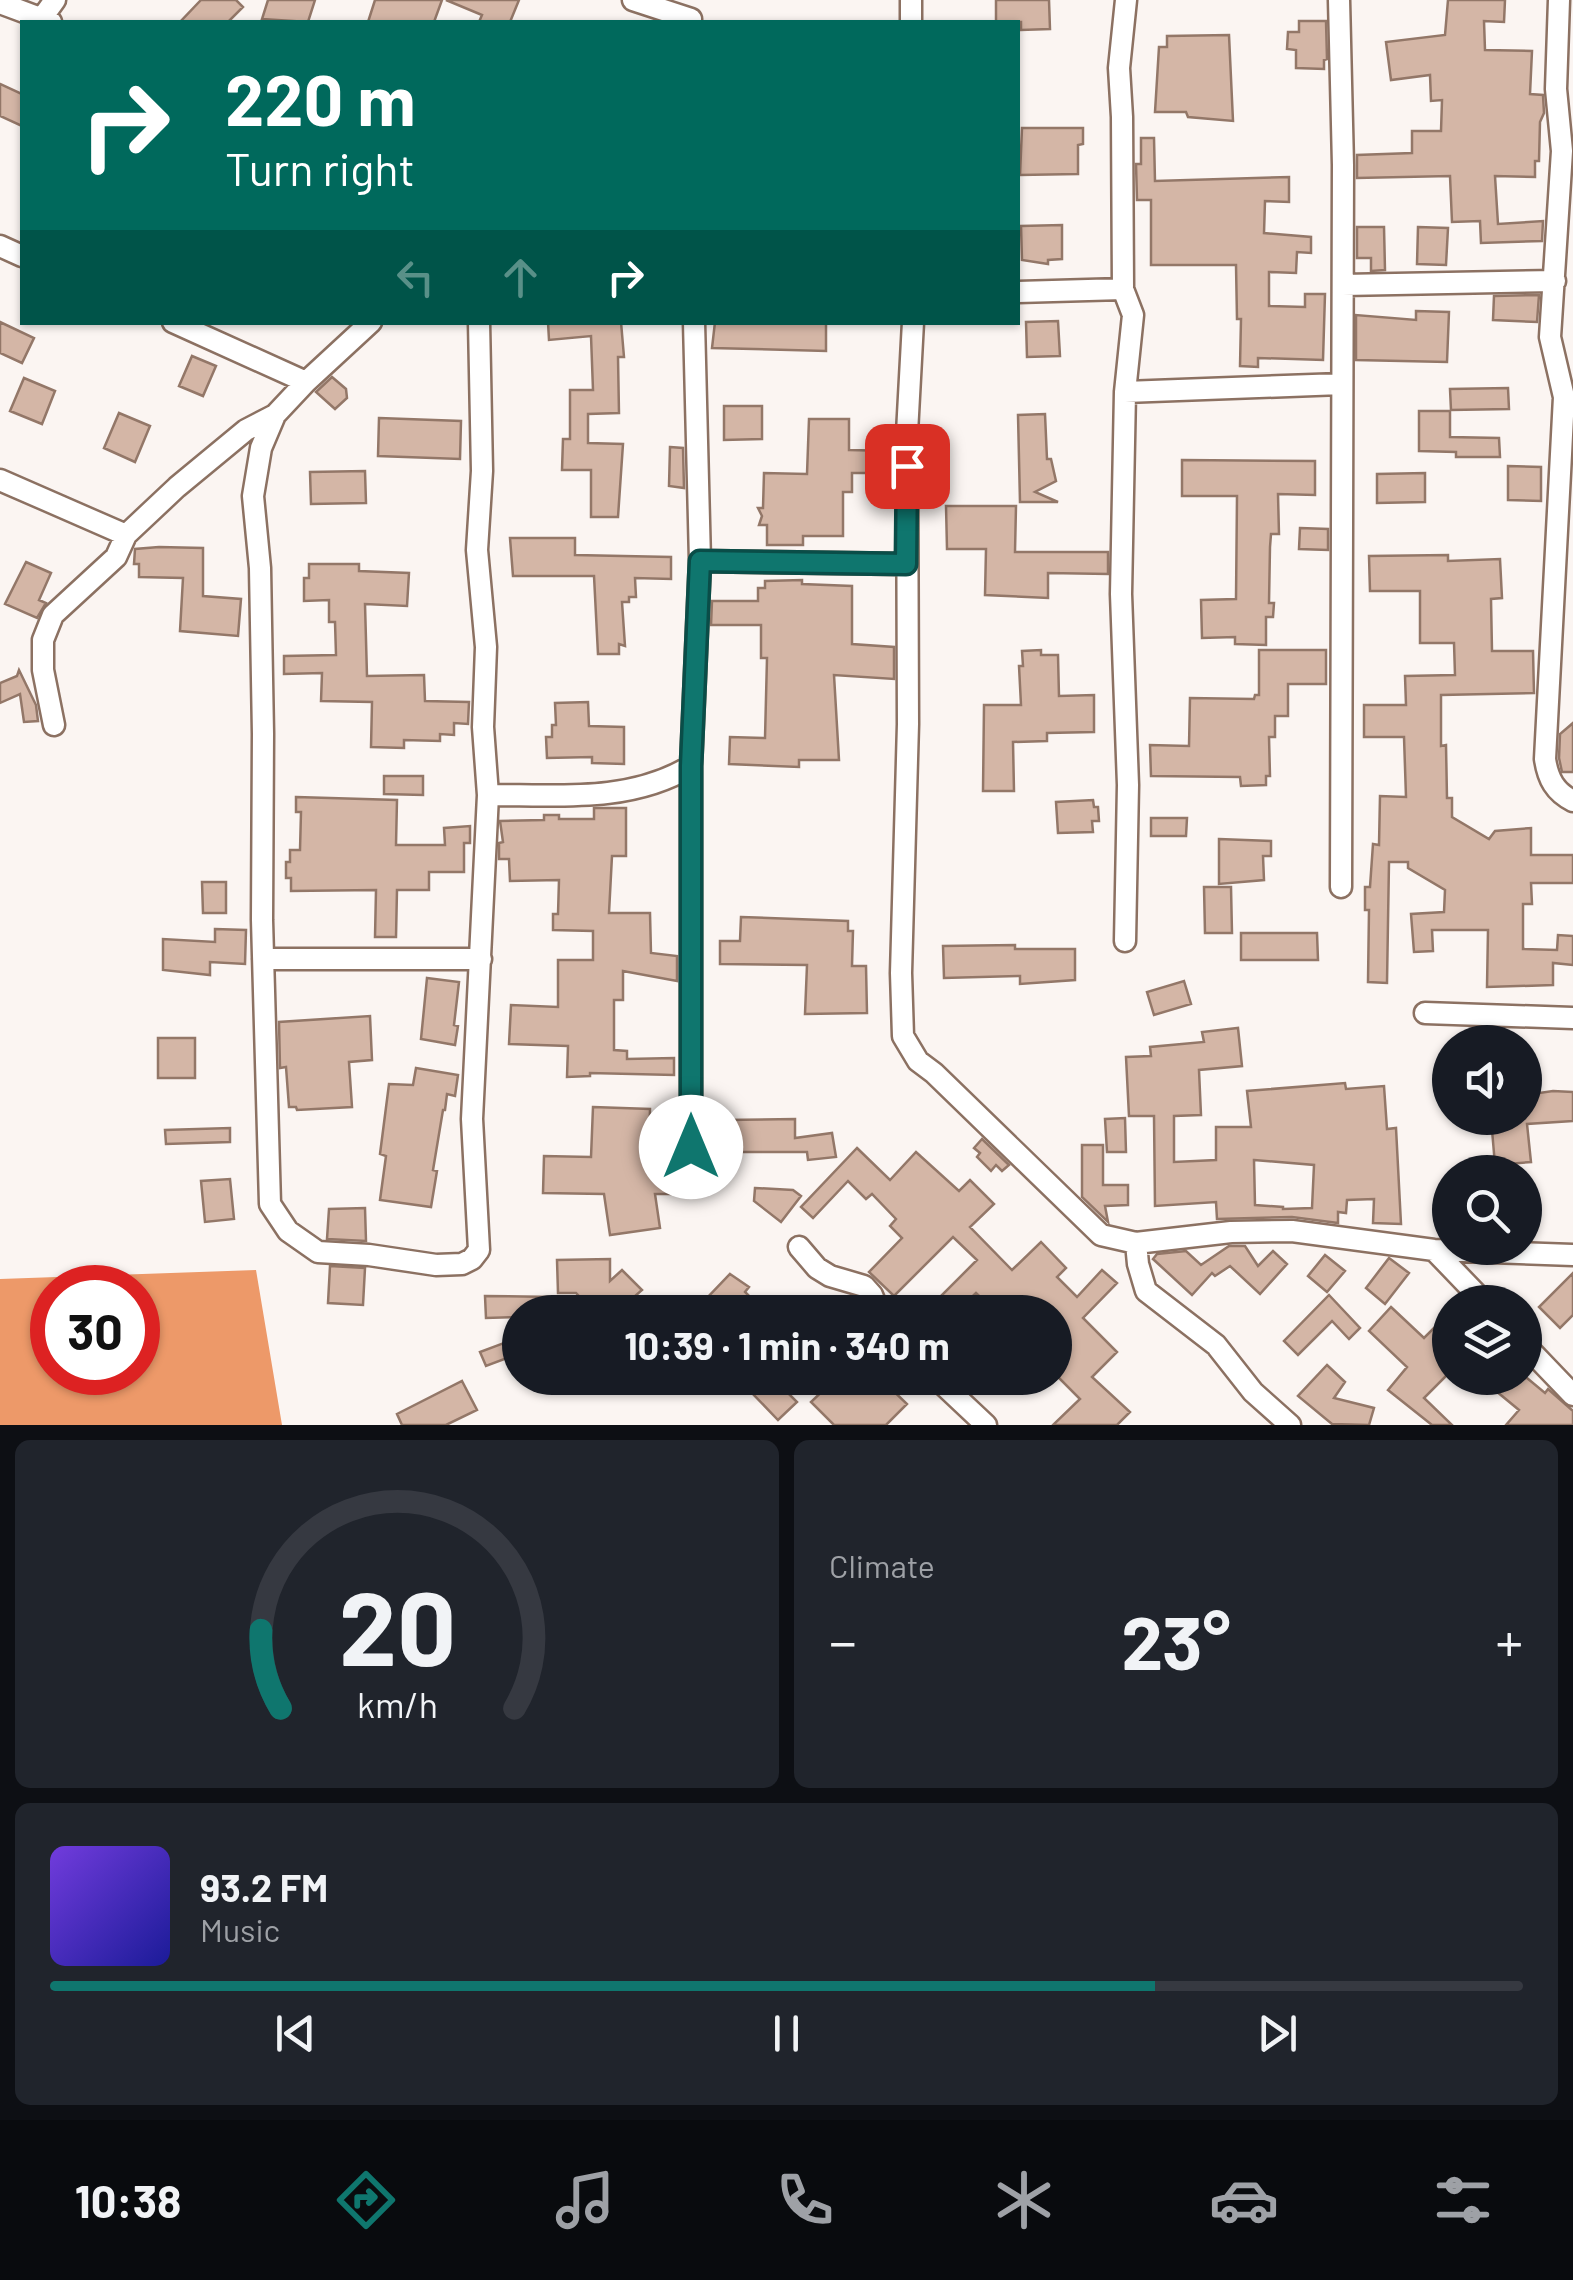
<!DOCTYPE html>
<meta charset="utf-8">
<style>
:root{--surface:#171b24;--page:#20242c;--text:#f1f3f6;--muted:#9ea1a6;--line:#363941;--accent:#0f766e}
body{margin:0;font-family:Barlow,sans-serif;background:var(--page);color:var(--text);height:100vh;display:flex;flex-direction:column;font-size:38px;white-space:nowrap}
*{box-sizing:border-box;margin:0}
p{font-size:32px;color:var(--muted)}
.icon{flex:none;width:55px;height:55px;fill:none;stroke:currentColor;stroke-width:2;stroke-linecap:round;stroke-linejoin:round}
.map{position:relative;height:1425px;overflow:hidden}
.panel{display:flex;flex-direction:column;gap:15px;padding:15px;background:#0d0f14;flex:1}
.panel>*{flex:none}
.guide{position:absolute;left:20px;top:20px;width:1000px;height:305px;border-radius:0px;box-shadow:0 2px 8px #0004;background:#00695c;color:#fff;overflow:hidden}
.fabs{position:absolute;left:1432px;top:1025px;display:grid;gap:20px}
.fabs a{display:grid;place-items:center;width:110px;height:110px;border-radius:50%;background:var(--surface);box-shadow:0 2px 8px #0004;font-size:50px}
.speed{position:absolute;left:30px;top:1265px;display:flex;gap:20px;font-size:50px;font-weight:700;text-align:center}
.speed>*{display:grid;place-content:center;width:130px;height:130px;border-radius:50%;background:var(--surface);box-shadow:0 2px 8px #0004;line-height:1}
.speed .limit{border:15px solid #d22;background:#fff;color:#111}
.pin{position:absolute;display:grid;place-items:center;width:85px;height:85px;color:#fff;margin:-42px;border-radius:20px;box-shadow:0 5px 15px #0006}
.me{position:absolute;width:110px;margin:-55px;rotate:0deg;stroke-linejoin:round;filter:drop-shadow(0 0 8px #0008)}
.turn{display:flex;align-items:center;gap:35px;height:210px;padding:0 40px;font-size:45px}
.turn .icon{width:130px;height:130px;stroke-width:2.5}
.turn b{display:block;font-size:70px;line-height:85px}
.lanes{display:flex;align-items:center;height:95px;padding:0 40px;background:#0003;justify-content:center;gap:50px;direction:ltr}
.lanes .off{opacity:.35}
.big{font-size:75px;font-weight:700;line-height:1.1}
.panel .tile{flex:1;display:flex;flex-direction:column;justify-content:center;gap:15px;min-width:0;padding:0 35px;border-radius:15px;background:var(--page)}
.panel .dial{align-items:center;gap:0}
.dial svg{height:260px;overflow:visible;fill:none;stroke:var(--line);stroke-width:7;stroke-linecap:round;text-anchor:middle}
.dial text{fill:var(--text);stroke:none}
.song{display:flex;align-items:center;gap:30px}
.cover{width:120px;height:120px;border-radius:15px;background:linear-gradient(135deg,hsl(260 70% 55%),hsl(240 70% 35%))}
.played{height:10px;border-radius:5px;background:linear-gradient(90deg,var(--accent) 75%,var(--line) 75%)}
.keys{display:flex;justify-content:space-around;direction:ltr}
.heat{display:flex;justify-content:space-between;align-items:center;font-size:55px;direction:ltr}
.panel .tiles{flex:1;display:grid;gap:15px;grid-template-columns:1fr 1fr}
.tile:last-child{grid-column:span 2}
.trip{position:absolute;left:502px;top:1295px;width:570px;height:100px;border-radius:50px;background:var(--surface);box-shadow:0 2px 8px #0004;font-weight:700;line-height:100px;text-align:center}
.dock{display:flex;height:160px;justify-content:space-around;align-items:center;background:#090b0e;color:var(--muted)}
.dock .icon{width:70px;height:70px}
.dock .selected{color:var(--accent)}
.dock b{font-size:45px;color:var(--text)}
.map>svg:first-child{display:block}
.forest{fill:#ed9969;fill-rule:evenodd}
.building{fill:#d4b6a6;stroke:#937768;stroke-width:2.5;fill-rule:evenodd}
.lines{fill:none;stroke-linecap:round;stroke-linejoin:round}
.street-casing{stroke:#8c7162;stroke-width:25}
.street{stroke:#fff;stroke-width:20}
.route-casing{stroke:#0a4d48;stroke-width:25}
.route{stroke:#0f766e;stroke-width:18}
</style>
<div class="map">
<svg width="1573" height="1425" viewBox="0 0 1573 1425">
<rect width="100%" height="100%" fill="#fbf5f2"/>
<path class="forest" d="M256 1270 282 1425H0V1279ZM52 1288H138V1372H52Z"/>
<path class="building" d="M201 0H236L243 7 228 22H180Z
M268 0H315L308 22 262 19Z
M375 0H442L434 22H368Z
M446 0H519L510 22H479L482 15Z
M996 0H1049L1050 29 1021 30V22H996Z
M1448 0H1505L1504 22 1484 21 1485 50 1532 51 1530 94 1543 95 1544 113 1540 122 1539 161H1535V177L1495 176 1498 224 1543 221 1542 241 1481 243 1480 221 1452 222 1450 176 1357 178V155L1412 153V131H1441L1442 100 1431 101 1430 75 1391 80 1386 42 1445 35Z
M1299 21H1326L1327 59 1324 60V69L1296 68V50L1287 49 1288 32H1299Z
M1229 35 1233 121 1188 117 1186 112H1155L1159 47H1167V36Z
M0 84 22 94V126L0 116Z
M1022 128H1083V144L1078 145V174L1020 175Z
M1141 138H1154L1155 181 1289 177V202L1265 201 1264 233 1311 237V253L1297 252 1296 273 1269 272V306L1305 307V294H1325L1323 360 1258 358V367L1240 366 1241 319H1237L1236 265H1151V200H1137L1136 164H1141Z
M1062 225V259L1048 260V264L1022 260 1021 226Z
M1357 227H1384L1385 270 1371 271V258H1357Z
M1418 227 1448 228 1446 265 1417 264Z
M1539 295 1537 322 1493 320 1494 296Z
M1416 311 1449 312 1447 362 1356 360V315L1416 320Z
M1058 321 1060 356 1027 357 1026 322Z
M0 322 34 338 22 363 0 353Z
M548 322H621L624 357H618L619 413 588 414V443L623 444 618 517H591V470H562L563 439H570V390H593L591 336 549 340Z
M715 322H826V351L712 348Z
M192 356 216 366 203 396 179 386Z
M332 377 346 389 347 398 335 409 316 392Z
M24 378 55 391 42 424 10 411Z
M1508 388 1509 409 1451 410 1450 389Z
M724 406H762V439L724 440Z
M1419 411H1450V437L1499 438 1500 457H1456V452L1419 451Z
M119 413 150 426 135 462 104 448Z
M1045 414 1047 459H1051L1056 481 1035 492 1058 502H1020L1018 415Z
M379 418 461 421 460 459 378 456Z
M809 419H849V450L893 451V486H885V473H852V492H843V536H803V545H767V525H759L762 516 758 508H763L764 473 807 474Z
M670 447 683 448 684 488 669 486Z
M1182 460 1315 461V495L1278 494 1279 534H1271L1270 547 1269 603H1274L1273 617H1266V645L1235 644V637L1202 638 1201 600 1236 599 1237 496H1182Z
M1508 466 1541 467V501L1508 500Z
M365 471 366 503 311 504 310 472Z
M1425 473V502L1377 503V474Z
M946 506H1016L1015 552H1108V574L1048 573V598L985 595 986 549H947Z
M1300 528 1328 529V550L1299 549Z
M510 538H575V555L671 557V579L635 578 636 597H629V602H622L625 646 619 644V654H598L594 576H513Z
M159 547 203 548V596L241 599 238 636 180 631 183 578 139 577V564H134L135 549Z
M1448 555V561L1500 559 1502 598 1491 599 1492 651H1533L1534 693 1441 695V746L1446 745 1447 798H1452V817L1489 839 1495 831 1531 828V855H1573V883H1531L1532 904H1523V949L1557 950 1558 935 1573 936V965L1553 963V985L1487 987 1488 930H1432L1433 951 1414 952 1411 914 1444 912 1445 890 1408 868V862H1389L1387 983 1368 982 1369 910H1365V887H1370L1373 844 1379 845 1380 796 1406 797 1404 737H1364V705H1406L1405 676 1455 675 1454 643H1420V591H1370L1369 556Z
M26 562 51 573 39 600 46 603 37 618 5 604Z
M309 564H359V571L409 573 407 606 365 604 367 676 424 675 425 701 469 702 468 724 454 723V735L440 734V741L404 740V748L371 747 372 702 321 701 322 673 284 674V656L336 655 335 622H329V600L304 601V578H309Z
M802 580V584L852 586V644L894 647V679L834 675 839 760H799V767L729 764 730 737 765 738 767 658H761V625H711L712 601H758V588H765V581Z
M1041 650V655H1058L1059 696 1094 695V732L1047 733V741L1013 742 1014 791H983L984 705H1021L1019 666H1023L1022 651Z
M1259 650H1326V684H1288V716H1275V737H1269L1270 776H1266V785L1241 786 1240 777 1151 776 1150 745 1189 746 1190 698 1254 699 1255 695H1259Z
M19 670 36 705 38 721 24 722 20 694 0 703V683L17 676Z
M588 702 589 726 624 727V764L592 763V757L547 758 546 737H552V725H556L555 703Z
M1573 723V772H1562L1559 758 1560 734Z
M384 776H423V795L384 794Z
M296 797 397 800 396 845H445L444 828 470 826V843H464V872H429V890H397L396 937H375L376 890 291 891V878H286V862H290V850H300L301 812H296Z
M1093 800 1094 807H1098L1099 821H1092L1093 832 1058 833 1056 802Z
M594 808H626V856H612L609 913H650L651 953 677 956V981L623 971V1000H614V1050L627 1051V1059L674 1058V1075L590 1073V1076L567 1077 568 1046 509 1044 511 1005 558 1007V960H593V931L553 930V914H558L559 880 510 881 509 859H499V843L503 842 500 821 544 820V815H559V819H594Z
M1151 818H1187L1186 836H1151Z
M1219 839 1271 841V856H1263L1264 880 1219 884Z
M202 882H226V913H203Z
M1204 887H1231L1232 933H1205Z
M741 917 848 921V931H853L852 966H866L867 1013 805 1014 807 965 720 964V941H740Z
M215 929 246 930 245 964 210 962V975L163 970V939L215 942Z
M1241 933H1317L1318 960H1241Z
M1015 945V949H1075V980L1020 984V976L944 978 943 946Z
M427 978 459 982 454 1025 458 1026 455 1045 421 1039Z
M1184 981 1191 1004 1154 1015 1147 992Z
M370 1016 372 1060 349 1062 352 1107 297 1110 296 1107H289L286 1067 280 1068 279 1022Z
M1238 1028 1242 1066 1199 1070 1201 1115 1174 1116V1162L1216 1160V1127H1251L1247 1091 1345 1083 1346 1089 1384 1086 1387 1129 1396 1128 1401 1224 1373 1223 1374 1199 1347 1200 1346 1213 1338 1212V1223L1292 1217 1217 1219 1216 1202 1155 1206 1154 1116H1129L1126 1057 1151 1056 1150 1047 1204 1042 1202 1032ZM1254 1160 1314 1165 1312 1208 1283 1209V1207L1255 1205Z
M158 1038H195V1078H158Z
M416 1068 458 1075 455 1096 447 1094 445 1110H443L433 1170 437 1171 431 1207 380 1200 386 1156 380 1154 389 1084 413 1085Z
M1553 1091 1573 1092V1121L1527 1124 1531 1162 1495 1165 1491 1118H1525V1095Z
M593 1107 650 1109 649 1159H672V1194H655L660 1228 610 1235 604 1194 543 1193 544 1156 591 1157Z
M1125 1118 1126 1152H1107L1105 1119Z
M795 1119V1138L832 1133 836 1157 808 1160 807 1152H725V1120Z
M230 1128V1142L166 1144 165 1130Z
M982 1139 1009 1165 1002 1171 996 1165 991 1171 977 1157 980 1153 974 1148Z
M1082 1145H1103V1185H1128V1205L1105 1206 1108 1222 1082 1197Z
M857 1148 890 1180 916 1152 959 1191 970 1180 994 1204 970 1227 1012 1270 1041 1242 1066 1268 1057 1277 1077 1297 1102 1270 1117 1283 1083 1318 1117 1352 1092 1377 1130 1412 1117 1425H1053L1080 1399 1055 1374V1312H1030L1021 1303 1012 1312H996L976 1293 956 1312H925L977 1260 953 1237 894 1296 869 1272 902 1238 890 1226 896 1219 872 1194 866 1199 848 1181 813 1218 801 1207Z
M230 1179 234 1219 205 1222 201 1181Z
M755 1188 793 1190 801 1196 781 1222 754 1201Z
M365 1208 366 1241 327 1239 329 1209Z
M1229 1246H1245L1258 1266 1273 1251 1287 1264 1260 1294 1230 1266 1215 1276 1212 1273 1192 1295 1153 1259 1157 1254 1186 1251 1201 1265Z
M1325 1255 1345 1271 1327 1292 1308 1276Z
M1389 1258 1409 1273 1385 1304 1366 1288Z
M610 1259V1281L622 1270 642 1290 617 1312H594L576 1293H558L557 1260Z
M330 1266 365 1268 363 1305 328 1303Z
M1573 1273V1315L1560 1328 1539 1307Z
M730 1274 749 1287 745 1292 754 1301 742 1312H716L707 1298Z
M1329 1295 1360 1328 1349 1339 1332 1321 1298 1355 1284 1341Z
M485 1296 556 1297V1312H520V1317L486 1318Z
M1391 1307 1424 1338 1450 1312V1372L1424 1398 1452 1425H1432L1388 1390 1407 1367 1369 1331Z
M520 1337V1353L486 1366 480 1352Z
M1327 1365 1345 1382 1334 1398 1374 1408 1369 1425 1332 1424 1298 1396Z
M768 1378H773L797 1402 778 1420 752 1393Z
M836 1378H880L907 1404 886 1425H834L811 1402Z
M1507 1378H1527L1545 1393 1548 1389 1573 1411V1425H1506L1519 1410 1496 1391Z
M462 1381 477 1410 446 1425H402L397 1414Z"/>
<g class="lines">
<defs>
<path id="street" d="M633 0 691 19
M1339 0 1343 165 1341 887
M1559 0 1556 89 1562 151 1550 337 1564 397 1545 759C1548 779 1555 792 1573 801
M0 3 51 22
M42 18 55 0
M911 22V0
M0 246 22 256
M1343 285 1555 281
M1018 292 1123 289
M173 322 306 382
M371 322 306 382 275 415 261 448 253 496 260 568 263 734 262 920 270 1204 288 1231 318 1252 369 1255 436 1265 462 1264 472 1259 479 1250 472 1119 488 795 483 727 486 647 477 550 482 471 479 322
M913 322 907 433 908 724 901 973 903 1036 918 1061 934 1073 1101 1235 1136 1243
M1125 392 1341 384
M0 480 126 535
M700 561 906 564
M54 725 43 670V640L53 615 116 557 126 535 177 487 246 430 275 415
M488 795C557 795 631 803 691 766
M1125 941 1128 785 1121 594 1125 392 1133 315 1123 289 1122 117 1119 68 1126 0
M263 959H481
M1425 1013 1573 1018
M691 1185V766L700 561 694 322
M799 1247 817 1268 830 1276 864 1286 872 1295 879 1312
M1434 1250 1484 1302
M1525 1345 1573 1395
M936 1378 986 1425
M1290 1425 1253 1392 1216 1345 1146 1291 1138 1264 1136 1243 1231 1232 1292 1231 1434 1250 1573 1255"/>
</defs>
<use href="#street" class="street-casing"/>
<use href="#street" class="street"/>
</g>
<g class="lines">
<defs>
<path id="route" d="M691 1147V766L700 561 906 564 907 466"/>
</defs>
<use href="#route" class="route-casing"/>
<use href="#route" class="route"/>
</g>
</svg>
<div class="fabs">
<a><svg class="icon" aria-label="sound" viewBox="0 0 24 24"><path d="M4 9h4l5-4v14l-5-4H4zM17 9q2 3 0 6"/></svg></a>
<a><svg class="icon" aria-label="search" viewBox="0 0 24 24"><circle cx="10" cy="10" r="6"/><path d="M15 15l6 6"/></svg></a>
<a><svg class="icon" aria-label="layers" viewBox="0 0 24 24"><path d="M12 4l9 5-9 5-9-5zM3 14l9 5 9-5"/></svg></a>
</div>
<div class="speed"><div class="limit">30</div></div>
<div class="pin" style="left:907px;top:466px;background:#d93025"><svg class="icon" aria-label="arrive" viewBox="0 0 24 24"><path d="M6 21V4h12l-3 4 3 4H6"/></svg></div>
<svg class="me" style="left:691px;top:1147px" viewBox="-20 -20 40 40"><circle r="19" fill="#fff"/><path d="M0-13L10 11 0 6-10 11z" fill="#0f766e"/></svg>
<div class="trip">10:39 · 1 min · 340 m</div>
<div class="guide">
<div class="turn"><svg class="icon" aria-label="right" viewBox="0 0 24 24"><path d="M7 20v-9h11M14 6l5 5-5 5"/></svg><div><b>220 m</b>Turn right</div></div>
<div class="lanes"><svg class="icon off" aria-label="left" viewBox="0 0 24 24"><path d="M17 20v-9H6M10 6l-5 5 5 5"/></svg><svg class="icon off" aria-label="ahead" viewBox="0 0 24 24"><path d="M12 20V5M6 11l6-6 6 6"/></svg><svg class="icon" aria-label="right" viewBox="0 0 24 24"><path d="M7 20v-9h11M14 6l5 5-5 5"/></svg></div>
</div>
</div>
<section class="panel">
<div class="tiles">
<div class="tile dial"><svg viewBox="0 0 100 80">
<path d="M14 69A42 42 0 1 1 86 69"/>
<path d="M14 69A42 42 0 0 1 8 45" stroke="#0f766e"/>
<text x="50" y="56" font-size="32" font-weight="700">20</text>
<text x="50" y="72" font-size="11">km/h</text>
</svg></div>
<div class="tile"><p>Climate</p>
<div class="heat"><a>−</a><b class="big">23°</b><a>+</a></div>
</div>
<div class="tile">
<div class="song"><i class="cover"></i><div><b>93.2 FM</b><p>Music</p></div></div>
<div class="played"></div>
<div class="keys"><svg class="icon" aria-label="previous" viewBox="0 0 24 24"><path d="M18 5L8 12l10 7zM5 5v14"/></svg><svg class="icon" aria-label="pause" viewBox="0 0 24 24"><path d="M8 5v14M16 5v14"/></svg><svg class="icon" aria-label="next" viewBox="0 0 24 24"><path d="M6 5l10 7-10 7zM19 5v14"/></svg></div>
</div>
</div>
</section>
<nav class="dock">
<b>10:38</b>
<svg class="icon selected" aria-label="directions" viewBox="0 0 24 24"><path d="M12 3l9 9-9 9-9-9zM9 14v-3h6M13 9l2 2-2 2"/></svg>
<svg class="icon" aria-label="music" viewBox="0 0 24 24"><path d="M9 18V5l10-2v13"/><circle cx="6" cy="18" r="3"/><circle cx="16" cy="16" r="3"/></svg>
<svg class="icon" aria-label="phone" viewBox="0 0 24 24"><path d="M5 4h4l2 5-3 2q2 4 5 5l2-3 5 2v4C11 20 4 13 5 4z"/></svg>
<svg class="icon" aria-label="climate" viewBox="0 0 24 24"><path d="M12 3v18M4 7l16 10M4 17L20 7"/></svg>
<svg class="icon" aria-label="car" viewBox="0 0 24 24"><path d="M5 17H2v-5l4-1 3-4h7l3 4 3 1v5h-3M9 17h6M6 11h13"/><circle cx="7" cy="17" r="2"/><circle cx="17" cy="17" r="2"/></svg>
<svg class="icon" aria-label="filters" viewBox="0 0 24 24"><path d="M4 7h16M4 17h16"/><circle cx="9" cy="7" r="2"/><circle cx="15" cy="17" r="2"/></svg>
</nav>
